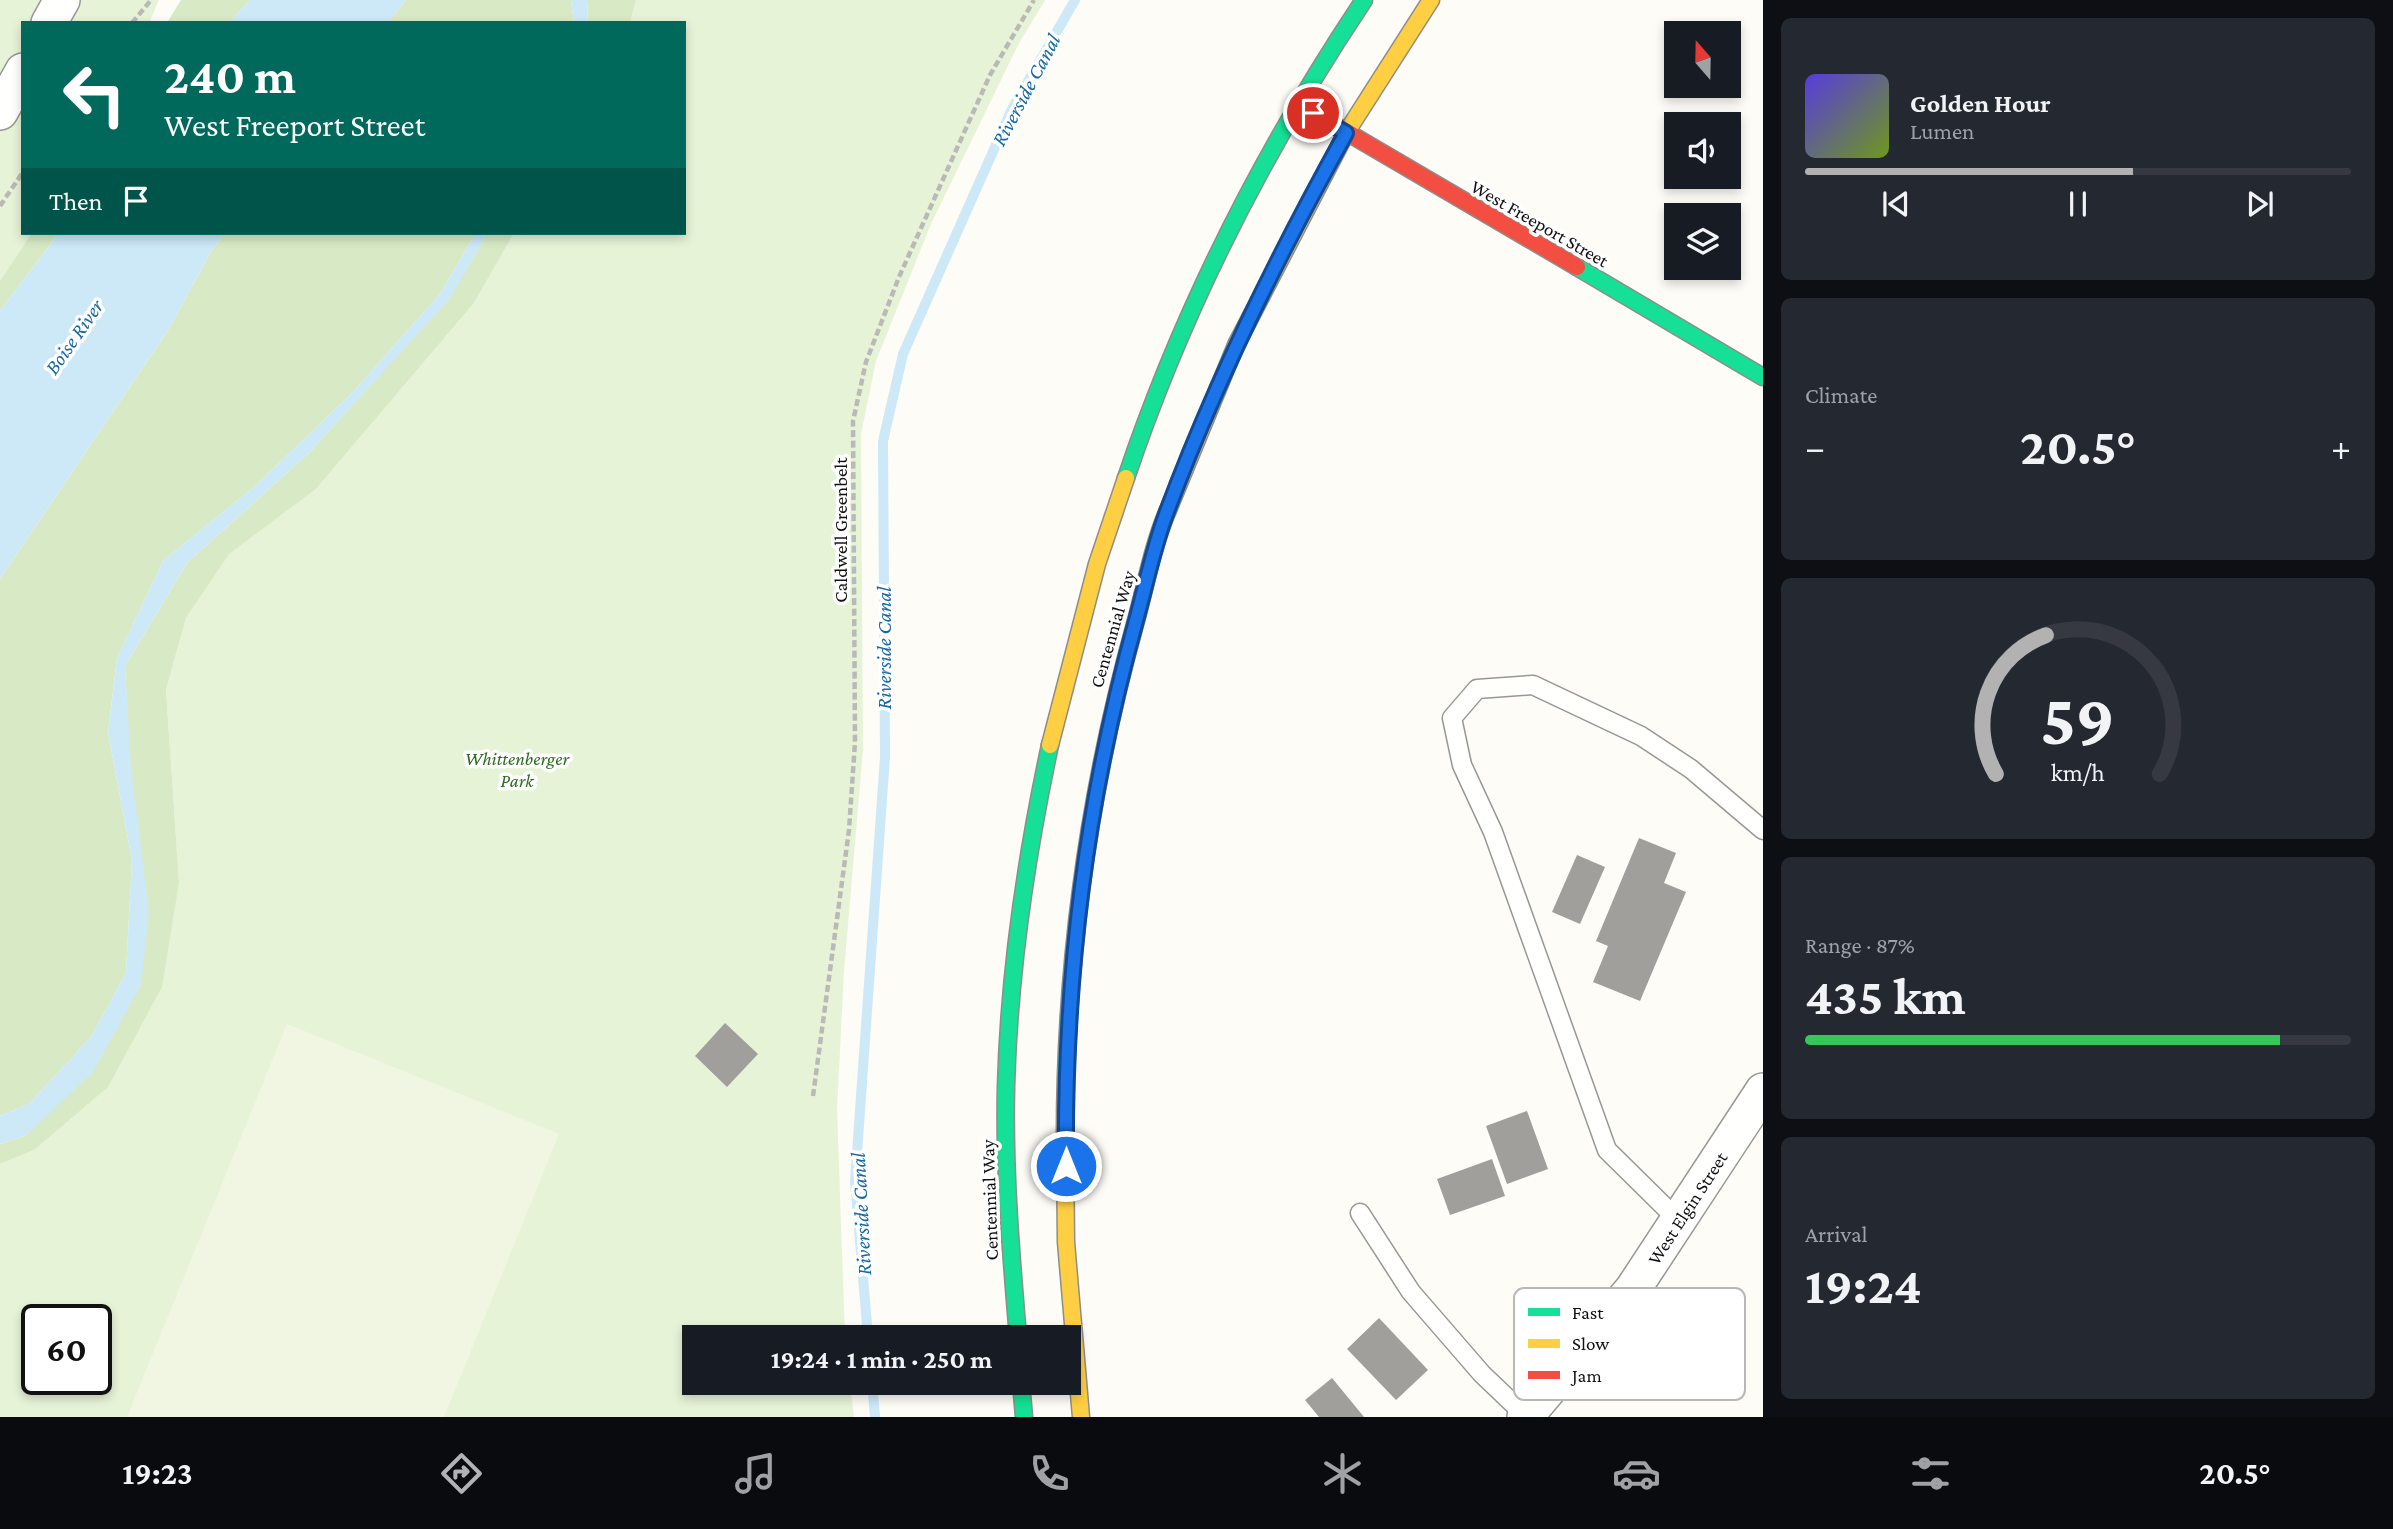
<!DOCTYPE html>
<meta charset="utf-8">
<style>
:root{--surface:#171b24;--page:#242831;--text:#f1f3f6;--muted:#9ea1a6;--line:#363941;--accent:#b2b2b3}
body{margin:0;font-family:"Crimson Pro",serif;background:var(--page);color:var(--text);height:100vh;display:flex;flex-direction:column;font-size:26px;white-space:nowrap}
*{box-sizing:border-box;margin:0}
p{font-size:23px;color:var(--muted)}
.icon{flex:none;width:38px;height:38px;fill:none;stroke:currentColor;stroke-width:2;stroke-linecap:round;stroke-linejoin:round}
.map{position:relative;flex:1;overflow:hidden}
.side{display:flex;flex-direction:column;gap:18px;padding:18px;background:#0d0f14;width:630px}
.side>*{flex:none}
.hud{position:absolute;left:21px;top:21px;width:665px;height:214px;border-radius:0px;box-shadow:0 4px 10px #0003;background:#00695c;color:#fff;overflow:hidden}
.needle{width:46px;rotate:340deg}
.controls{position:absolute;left:1664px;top:21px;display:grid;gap:14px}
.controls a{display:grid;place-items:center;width:77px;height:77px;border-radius:0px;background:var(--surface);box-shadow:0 4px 10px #0003;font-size:35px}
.speed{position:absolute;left:21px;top:1304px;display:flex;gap:14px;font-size:35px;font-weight:700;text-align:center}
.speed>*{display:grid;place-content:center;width:91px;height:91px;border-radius:50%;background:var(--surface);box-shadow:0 4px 10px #0003;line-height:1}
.speed .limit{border:4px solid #111;border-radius:10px;background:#fff;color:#111}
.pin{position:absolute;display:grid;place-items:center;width:60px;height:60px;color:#fff;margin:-30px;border:4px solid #fff;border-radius:50%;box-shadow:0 2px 7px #0007}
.me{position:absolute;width:77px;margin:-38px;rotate:0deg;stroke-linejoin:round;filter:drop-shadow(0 0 5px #0008)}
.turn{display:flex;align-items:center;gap:24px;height:147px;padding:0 28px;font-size:32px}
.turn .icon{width:91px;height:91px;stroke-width:2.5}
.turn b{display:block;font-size:49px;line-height:60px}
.then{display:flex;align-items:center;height:66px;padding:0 28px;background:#0003;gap:14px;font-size:26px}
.big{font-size:52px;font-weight:700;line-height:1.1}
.side .tile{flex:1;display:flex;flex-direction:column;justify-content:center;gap:10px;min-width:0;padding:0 24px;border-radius:10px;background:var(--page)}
.side .dial{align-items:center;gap:0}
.dial svg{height:182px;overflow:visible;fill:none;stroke:var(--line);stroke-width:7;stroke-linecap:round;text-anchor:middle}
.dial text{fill:var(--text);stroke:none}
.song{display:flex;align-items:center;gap:21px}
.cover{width:84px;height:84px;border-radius:10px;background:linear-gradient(135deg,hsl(250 70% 55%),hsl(80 70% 35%))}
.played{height:7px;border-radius:4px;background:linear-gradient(90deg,var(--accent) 60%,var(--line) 60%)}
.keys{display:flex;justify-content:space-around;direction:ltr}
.heat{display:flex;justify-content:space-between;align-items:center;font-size:38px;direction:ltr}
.charge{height:10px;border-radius:5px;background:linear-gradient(90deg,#34c759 87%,var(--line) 0)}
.trip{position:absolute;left:682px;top:1325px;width:399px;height:70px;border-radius:0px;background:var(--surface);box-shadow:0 4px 10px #0003;font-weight:700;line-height:70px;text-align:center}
.dock{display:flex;height:112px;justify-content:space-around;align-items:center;background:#090b0e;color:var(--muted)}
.dock .icon{width:49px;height:49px}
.dock .active{color:var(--accent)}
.dock b{font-size:32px;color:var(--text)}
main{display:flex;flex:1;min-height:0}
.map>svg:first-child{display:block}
.green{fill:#e7f3d7;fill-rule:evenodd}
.forest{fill:#d8eac5}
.pitch{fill:#f0f6e1}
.water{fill:#cde8f7}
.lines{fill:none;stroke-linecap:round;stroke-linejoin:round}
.stream{stroke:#cde8f7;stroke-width:10}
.building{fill:#a19f9c}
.lane-casing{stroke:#979795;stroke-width:21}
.street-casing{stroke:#979795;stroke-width:38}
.fast-casing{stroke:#8e8d8b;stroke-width:19}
.slow-casing{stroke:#8e8d8b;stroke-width:19}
.jam-casing{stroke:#8e8d8b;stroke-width:19}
.path{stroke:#b9b9b8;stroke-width:4.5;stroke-dasharray:7 3.5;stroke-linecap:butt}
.lane{stroke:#fffffe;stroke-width:18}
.street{stroke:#fffffe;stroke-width:35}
.fast{stroke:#16e098;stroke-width:16}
.slow{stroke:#ffcf43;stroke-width:16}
.jam{stroke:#f24e42;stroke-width:16}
.route-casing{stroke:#114b97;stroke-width:18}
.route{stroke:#1a73e8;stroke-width:12}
.labels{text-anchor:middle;stroke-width:7;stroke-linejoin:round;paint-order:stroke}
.street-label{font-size:19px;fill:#111;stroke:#fff}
.park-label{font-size:19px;font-style:italic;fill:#2f6b1f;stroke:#fff}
.water-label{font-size:21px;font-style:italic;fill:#1768a6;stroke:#fff}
.key{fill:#fff;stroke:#b8b8b8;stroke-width:2}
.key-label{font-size:19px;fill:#111}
</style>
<main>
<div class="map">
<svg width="1763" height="1417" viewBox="0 0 1763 1417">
<rect width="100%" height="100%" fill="#fdfcf7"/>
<path class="green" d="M0 0H159L149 23H23V233H32L0 281Z
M636 0H1045L1018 45 931 224 876 361 861 434 863 750 844 971 837 1109 845 1337H695V1382L850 1383 854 1417H0V1164L34 1150 179 882 166 690 186 618 228 554 316 489 474 303 514 233H684V23H630ZM37 1320H96V1379H37Z"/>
<path class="forest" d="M181 0H250L229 23H167Z
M406 0H571L574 23H387Z
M587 0H636L630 23H588Z
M32 233H59L0 311V281Z
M225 233H476L440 294 352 393 254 487 163 561 117 658 108 733 132 860 126 973 91 1037 29 1104 0 1116V579L167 332 212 250Z
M488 233H514L474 303 316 489 229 554 186 618 166 690 179 882 162 987 108 1087 34 1150 0 1164V1144L27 1135 141 985 125 666 187 563 309 453 448 300Z"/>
<path class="pitch" d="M287 1024 559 1134 444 1417H127Z"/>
<path class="water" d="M250 0H406L387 23H229Z
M571 0H587L588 23H574Z
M59 233H225L212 250 167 332 0 579V311Z
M476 233H488L449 300 309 453 187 563 125 666 131 767 149 912 141 985 93 1072 27 1135 0 1144V1116L29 1104 91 1037 126 973 132 860 108 733 117 658 163 561 254 487 352 393 440 294Z"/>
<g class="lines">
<path class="stream" d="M868 1337 855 1181 885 757 883 441 903 354 1011 111 1075 0
M872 1382 875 1417"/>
</g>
<path class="building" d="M1639 838 1676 853 1664 883 1686 892 1640 1001 1593 982 1608 946 1596 941Z
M1577 855 1605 867 1580 924 1552 912Z
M725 1023 758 1054 727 1087 695 1056Z
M1527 1111 1548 1169 1507 1184 1486 1126Z
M1492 1159 1505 1196 1450 1215 1437 1179Z
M1379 1318 1428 1370 1396 1400 1347 1349Z
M1332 1378 1364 1417H1319L1305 1400Z"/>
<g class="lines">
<defs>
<path id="lane" d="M1360 1213 1411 1292 1482 1374 1526 1416
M1678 1220 1607 1150 1493 832 1462 765 1452 718 1477 689 1533 685 1641 736 1691 769 1763 830"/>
<path id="street" d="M49 23 62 0
M0 112 23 71
M1525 1417 1633 1289 1763 1091"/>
<path id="fast" d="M1577 267 1763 377
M1126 478C1183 309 1265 148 1364 0
M1065 1149C1064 972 1087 798 1134 628 1145 589 1152 547 1168 510
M1018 1337C1011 1254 1004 1171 1006 1087 1009 972 1026 857 1050 745
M1021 1382 1024 1417"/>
<path id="slow" d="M1168 510 1236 345 1346 133 1431 0
M1050 745 1097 564 1126 478
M1065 1149 1066 1242 1081 1417"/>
<path id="jam" d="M1297 103 1577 267"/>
</defs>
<use href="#lane" class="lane-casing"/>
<use href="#street" class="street-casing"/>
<use href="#fast" class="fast-casing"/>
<use href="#slow" class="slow-casing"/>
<use href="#jam" class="jam-casing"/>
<path class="path" d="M132 23 151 0
M0 206 23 172
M813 1096 849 830 855 742 853 421 866 362 899 277 990 75 1034 0"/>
<use href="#lane" class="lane"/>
<use href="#street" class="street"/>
<use href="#fast" class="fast"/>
<use href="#slow" class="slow"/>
<use href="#jam" class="jam"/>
</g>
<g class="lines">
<defs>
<path id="route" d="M1066 1166C1064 977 1086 800 1137 617 1146 584 1153 550 1165 517 1214 384 1277 257 1346 133L1313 113"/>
</defs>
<use href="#route" class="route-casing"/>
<use href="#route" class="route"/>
</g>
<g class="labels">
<g class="street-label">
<text transform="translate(1540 223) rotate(30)" y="7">West Freeport Street</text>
<text transform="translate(840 530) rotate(-90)" y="7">Caldwell Greenbelt</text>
<text transform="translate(1112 629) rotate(-74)" y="7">Centennial Way</text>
<text transform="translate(989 1200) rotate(-92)" y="7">Centennial Way</text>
<text transform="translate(1687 1208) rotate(-57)" y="7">West Elgin Street</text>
</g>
<g class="park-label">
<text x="517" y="765">Whittenberger<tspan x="517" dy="22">Park</tspan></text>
</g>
<g class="water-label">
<text transform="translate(1026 90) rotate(-62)" y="7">Riverside Canal</text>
<text transform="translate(74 337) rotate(-55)" y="7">Boise River</text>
<text transform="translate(884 648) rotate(-90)" y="7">Riverside Canal</text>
<text transform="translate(861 1214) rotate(-93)" y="7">Riverside Canal</text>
</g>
</g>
<rect x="1514" y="1288" width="231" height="112" rx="10" class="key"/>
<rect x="1528" y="1308" width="32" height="8" fill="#16e098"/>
<rect x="1528" y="1339" width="32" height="9" fill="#ffcf43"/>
<rect x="1528" y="1371" width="32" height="8" fill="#f24e42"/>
<g class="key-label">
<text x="1572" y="1319">Fast</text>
<text x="1572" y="1350">Slow</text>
<text x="1572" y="1382">Jam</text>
</g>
</svg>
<div class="controls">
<a><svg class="needle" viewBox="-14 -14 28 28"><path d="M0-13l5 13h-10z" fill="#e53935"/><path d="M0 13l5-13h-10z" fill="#9ea1a6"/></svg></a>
<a><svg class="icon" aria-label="sound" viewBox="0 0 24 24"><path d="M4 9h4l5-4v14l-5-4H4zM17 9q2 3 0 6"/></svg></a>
<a><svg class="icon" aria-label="layers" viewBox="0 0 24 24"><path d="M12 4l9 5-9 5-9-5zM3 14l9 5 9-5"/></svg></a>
</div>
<div class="speed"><div class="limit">60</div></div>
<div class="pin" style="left:1313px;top:113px;background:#d93025"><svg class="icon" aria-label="arrive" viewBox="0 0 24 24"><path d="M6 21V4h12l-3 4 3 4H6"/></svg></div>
<svg class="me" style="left:1066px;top:1166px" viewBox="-20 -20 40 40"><circle r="17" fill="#1a73e8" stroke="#fff" stroke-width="3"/><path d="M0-11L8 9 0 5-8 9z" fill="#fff"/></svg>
<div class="trip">19:24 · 1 min · 250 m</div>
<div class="hud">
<div class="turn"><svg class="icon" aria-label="left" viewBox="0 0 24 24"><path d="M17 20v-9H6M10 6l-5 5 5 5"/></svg><div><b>240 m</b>West Freeport Street</div></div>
<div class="then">Then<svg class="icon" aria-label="arrive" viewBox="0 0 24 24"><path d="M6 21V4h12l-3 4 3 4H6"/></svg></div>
</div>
</div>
<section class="side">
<div class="tile">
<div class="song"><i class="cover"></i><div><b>Golden Hour</b><p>Lumen</p></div></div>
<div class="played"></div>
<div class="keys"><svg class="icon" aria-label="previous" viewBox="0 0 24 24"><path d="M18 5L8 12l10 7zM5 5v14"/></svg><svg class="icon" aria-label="pause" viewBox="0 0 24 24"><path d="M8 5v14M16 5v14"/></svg><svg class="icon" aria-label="next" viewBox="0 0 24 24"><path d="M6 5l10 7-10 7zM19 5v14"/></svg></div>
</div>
<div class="tile"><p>Climate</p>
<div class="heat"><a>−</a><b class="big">20.5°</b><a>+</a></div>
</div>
<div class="tile dial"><svg viewBox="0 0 100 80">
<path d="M14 69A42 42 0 1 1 86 69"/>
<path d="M14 69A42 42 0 0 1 36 8" stroke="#b2b2b3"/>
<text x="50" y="56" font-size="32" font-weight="700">59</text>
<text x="50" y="72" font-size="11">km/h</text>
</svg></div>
<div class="tile"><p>Range · 87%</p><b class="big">435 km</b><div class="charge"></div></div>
<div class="tile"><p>Arrival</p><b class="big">19:24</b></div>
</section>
</main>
<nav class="dock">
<b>19:23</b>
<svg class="icon active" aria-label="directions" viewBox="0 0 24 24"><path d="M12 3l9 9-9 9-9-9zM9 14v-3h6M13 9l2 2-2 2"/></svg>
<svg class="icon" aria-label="music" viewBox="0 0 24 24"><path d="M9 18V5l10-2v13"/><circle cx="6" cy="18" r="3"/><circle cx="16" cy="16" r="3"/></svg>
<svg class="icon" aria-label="phone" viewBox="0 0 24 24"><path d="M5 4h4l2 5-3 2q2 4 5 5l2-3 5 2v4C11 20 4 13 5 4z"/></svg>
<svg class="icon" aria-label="climate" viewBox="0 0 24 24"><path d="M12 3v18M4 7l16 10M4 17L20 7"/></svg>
<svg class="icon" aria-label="car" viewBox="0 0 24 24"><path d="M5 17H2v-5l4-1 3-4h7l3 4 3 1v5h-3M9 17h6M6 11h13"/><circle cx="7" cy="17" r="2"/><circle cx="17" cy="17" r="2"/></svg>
<svg class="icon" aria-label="filters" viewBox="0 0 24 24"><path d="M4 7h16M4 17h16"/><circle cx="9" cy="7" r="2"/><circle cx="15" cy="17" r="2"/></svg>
<b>20.5°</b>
</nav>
